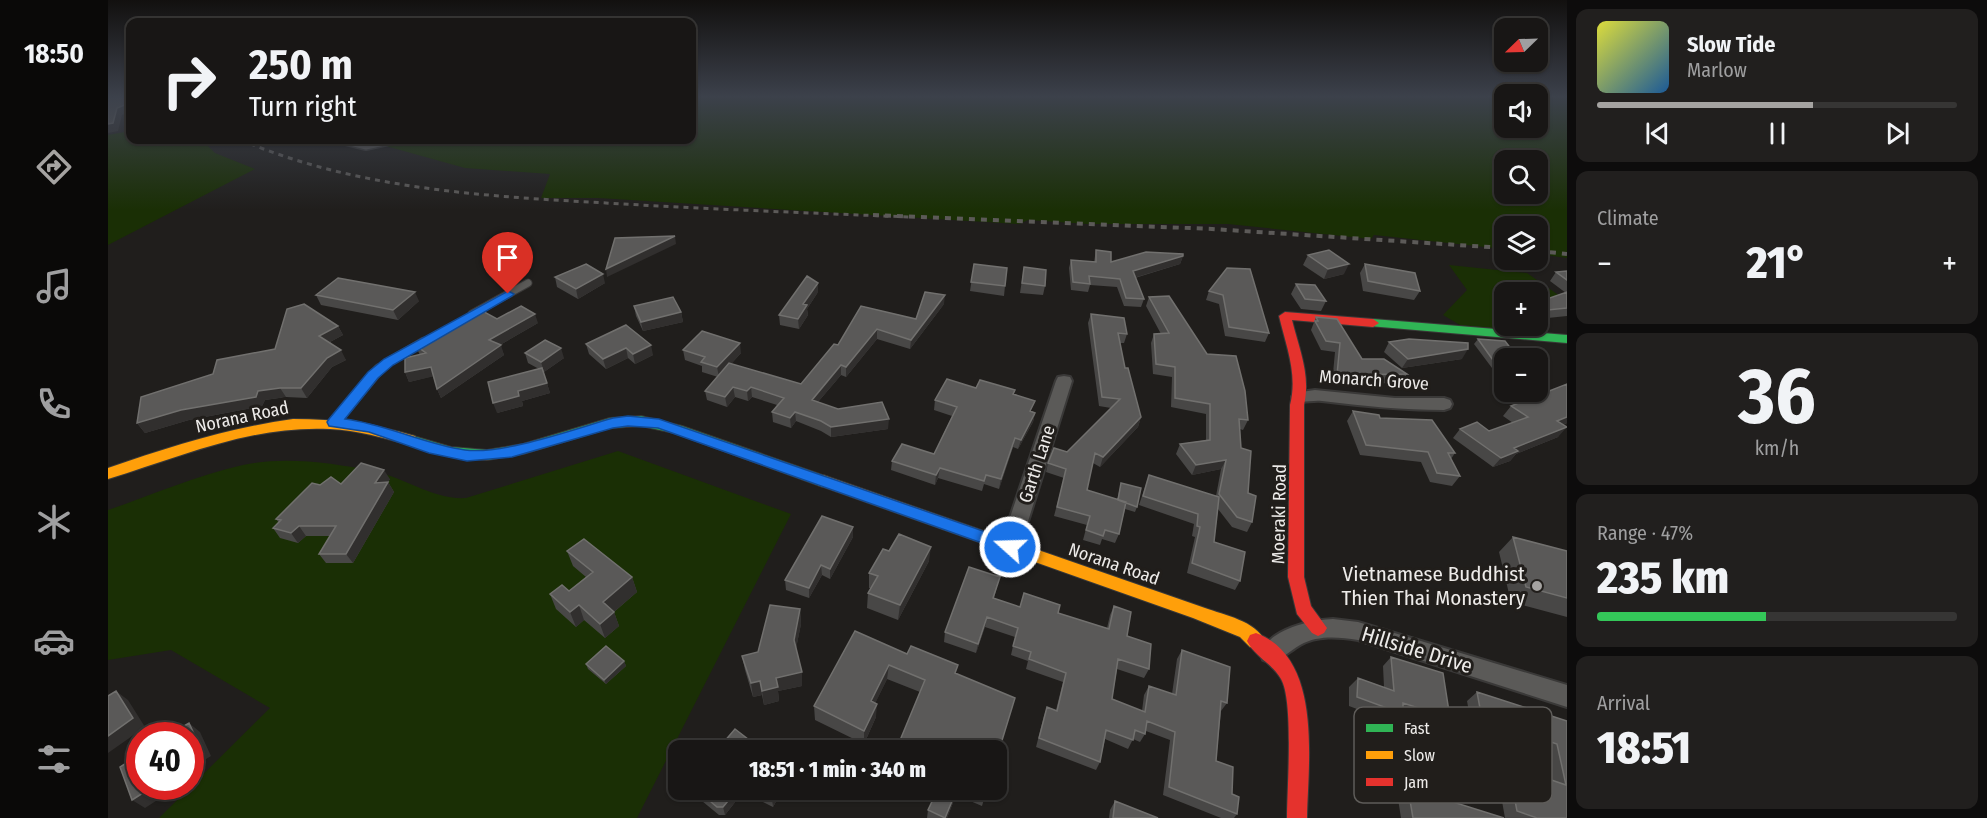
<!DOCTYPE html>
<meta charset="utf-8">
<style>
:root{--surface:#181615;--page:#211f1e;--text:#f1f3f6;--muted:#9f9fa0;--line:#363534;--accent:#a5a3a1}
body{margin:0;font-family:"Fira Sans Condensed",sans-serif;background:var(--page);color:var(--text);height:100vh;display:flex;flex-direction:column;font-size:22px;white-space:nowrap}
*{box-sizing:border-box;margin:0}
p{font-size:20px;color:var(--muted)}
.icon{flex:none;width:33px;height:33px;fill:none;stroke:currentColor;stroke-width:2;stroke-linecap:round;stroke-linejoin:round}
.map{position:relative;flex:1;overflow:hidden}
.details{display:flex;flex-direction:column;gap:9px;padding:9px;background:#0d0c0c;width:420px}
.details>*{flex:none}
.hud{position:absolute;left:18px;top:18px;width:570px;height:126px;border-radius:12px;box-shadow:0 2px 4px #0004,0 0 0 2px var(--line);background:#181615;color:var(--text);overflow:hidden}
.needle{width:39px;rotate:247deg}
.controls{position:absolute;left:1386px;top:18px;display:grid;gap:12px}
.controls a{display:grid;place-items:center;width:54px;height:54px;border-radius:12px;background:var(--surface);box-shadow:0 2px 4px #0004,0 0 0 2px var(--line);font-size:30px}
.speed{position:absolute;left:18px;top:722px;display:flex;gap:12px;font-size:30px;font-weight:700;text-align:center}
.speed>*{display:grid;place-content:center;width:78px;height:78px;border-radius:50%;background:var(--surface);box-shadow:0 2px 4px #0004,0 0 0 2px var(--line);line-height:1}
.speed .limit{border:9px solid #d22;background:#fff;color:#111}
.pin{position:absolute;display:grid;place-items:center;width:51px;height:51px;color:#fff;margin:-62px -26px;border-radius:50% 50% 50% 0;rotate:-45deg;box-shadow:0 0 6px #0007}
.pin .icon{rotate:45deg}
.me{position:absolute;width:66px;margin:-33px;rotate:290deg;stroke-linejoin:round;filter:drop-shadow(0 0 4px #0008)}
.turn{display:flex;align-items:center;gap:21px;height:126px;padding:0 24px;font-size:27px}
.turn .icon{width:78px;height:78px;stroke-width:2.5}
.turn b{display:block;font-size:42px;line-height:51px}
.big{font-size:45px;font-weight:800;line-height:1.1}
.details .tile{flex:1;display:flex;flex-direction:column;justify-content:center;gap:9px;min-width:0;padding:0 21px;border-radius:12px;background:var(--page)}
.details .dial{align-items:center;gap:0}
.dial b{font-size:78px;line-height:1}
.song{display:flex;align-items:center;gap:18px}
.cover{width:72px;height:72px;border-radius:9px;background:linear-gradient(135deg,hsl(60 70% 55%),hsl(210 70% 35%))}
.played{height:6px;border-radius:3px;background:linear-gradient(90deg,var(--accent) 60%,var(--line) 60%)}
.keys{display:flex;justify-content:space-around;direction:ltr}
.heat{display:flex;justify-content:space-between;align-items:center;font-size:33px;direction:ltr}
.charge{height:9px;border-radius:4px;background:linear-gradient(90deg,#34c759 47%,var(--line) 0)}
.trip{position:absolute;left:560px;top:740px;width:339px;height:60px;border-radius:12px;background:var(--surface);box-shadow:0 2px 4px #0004,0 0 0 2px var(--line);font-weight:800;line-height:60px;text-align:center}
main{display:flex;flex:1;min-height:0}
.tab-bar{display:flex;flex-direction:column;width:108px;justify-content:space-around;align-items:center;background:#0a0908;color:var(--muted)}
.tab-bar .icon{width:42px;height:42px}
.tab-bar .active{color:var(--accent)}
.tab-bar b{font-size:27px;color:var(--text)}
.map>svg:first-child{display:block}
.green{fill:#1a2f05;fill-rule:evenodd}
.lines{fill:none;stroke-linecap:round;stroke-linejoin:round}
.lane-far2-casing{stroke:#3a3938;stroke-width:8}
.lane-far1-casing{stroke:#3a3938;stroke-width:9}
.lane-casing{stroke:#3a3938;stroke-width:12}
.street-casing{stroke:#3a3938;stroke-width:4}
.fast-casing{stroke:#3a3938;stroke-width:2}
.slow-casing{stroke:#3a3938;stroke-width:2}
.jam-casing{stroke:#3a3938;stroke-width:2}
.lane-far2{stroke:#5b5a58;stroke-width:5}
.lane-far1{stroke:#5b5a58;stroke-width:7}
.lane{stroke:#5b5a58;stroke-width:9}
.street{fill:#5b5a58;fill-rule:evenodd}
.fast{fill:#30b455;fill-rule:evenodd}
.slow{fill:#ff9f0a;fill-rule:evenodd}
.jam{fill:#e5322d;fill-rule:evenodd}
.rail-far1{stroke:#5c5a58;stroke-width:3;stroke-dasharray:5 5;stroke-linecap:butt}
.rail{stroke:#5c5a58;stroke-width:4;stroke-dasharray:6 6;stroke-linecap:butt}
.wall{fill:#484746}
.shaded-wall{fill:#312f2e}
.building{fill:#5a5958;stroke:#71706e;stroke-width:1.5}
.route{fill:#1a73e8;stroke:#114b97;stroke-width:1.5}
.poi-dot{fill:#a5a3a1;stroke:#211e1b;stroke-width:2}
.labels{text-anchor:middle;stroke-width:6;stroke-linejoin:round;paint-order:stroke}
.street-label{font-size:18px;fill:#edebe9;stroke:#211e1b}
.near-poi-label{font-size:21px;fill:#edebe9;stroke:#211e1b;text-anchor:end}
.near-street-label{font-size:21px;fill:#edebe9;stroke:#211e1b}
.key{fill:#211e1b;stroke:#5e5c59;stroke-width:1.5}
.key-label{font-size:16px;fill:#edebe9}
</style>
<main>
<nav class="tab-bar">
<b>18:50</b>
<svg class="icon active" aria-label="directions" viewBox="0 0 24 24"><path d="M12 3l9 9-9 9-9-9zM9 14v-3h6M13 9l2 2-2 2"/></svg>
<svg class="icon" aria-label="music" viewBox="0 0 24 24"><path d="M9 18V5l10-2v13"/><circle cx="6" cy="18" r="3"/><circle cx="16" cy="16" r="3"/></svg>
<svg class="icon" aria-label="phone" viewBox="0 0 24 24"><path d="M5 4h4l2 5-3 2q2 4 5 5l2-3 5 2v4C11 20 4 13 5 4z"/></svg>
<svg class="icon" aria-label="climate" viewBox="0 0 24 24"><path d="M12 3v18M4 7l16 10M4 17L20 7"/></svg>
<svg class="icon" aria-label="car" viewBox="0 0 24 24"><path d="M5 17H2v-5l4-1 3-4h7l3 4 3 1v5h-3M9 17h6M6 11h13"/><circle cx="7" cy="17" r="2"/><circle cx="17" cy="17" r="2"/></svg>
<svg class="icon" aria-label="filters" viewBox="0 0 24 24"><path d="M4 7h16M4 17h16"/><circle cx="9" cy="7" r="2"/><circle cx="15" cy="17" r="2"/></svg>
</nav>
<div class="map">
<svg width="1459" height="818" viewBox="0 0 1459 818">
<rect width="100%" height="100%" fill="#201e1c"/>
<path class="green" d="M584 96H1396V128H1430V96H1459V258L1430 254V226H1396V249L1266 235 1263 239 1120 224H980L920 220 911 224 490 198H433L442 174 357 168 256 140H584ZM1396 160H1430V194H1396Z
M22 131V140H94L107 153 147 169 0 245V135Z
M1341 265 1419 273 1459 301 1430 299V292H1396V326H1422L1428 332 1352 325 1335 315 1359 290Z
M510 451 683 514 529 818H51L162 708 63 650 0 660V510C44 495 89 475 135 465 178 456 223 463 266 471 297 478 326 500 358 498Z"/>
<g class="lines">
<defs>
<path id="lane-far2" d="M230 140 258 147 290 140"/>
<path id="lane-far1" d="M364 314 420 283
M270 371 280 362 316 341"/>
<path id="lane" d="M227 422 271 369"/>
<path id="street" d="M956 376 962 377 964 381 912 547 909 553 902 555 895 553 892 547 948 381 950 377Z
M1207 390 1287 398H1336L1342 400 1344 404 1342 408 1336 410C1295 410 1255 406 1214 401 1205 400 1195 403 1186 401L1184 397 1186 393Z
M1225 619 1250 622 1459 685V707L1250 640C1230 637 1210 635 1192 645 1182 651 1174 659 1163 663L1155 660 1152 653C1163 629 1201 620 1225 619Z"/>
<path id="fast" d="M1265 319 1459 335V343L1261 326 1259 323Z
M533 416 574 426 720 477 722 481 720 485 715 487 566 433 533 426 502 428 415 454 379 460 343 457 297 444 295 440 302 435 343 447 379 450 415 444 502 418Z"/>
<path id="slow" d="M185 419C228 419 266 424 307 436L309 440 302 445C276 438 249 430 222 429 143 425 73 457 0 479V468C61 447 121 428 185 419Z
M715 475 1097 608C1116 615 1148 621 1157 641L1154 647 1148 649 1142 647 1132 637 1085 618 710 485 708 481 710 477Z"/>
<path id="jam" d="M1177 312 1265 319 1271 323 1265 327 1184 320C1191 349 1203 375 1196 405V577L1203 606 1219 628 1216 633 1210 636 1204 633 1189 614 1180 577 1182 405C1190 374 1178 346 1171 316Z
M1148 633C1215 658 1200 762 1199 818H1179C1179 789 1186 701 1173 679 1165 664 1146 656 1139 641L1142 635Z"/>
</defs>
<use href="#lane-far2" class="lane-far2-casing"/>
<use href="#lane-far1" class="lane-far1-casing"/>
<use href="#lane" class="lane-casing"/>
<use href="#street" class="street-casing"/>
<use href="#fast" class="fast-casing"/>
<use href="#slow" class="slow-casing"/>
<use href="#jam" class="jam-casing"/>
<use href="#lane-far2" class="lane-far2"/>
<use href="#lane-far1" class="lane-far1"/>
<use href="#lane" class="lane"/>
<use href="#street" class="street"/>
<use href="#fast" class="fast"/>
<use href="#slow" class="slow"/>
<use href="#jam" class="jam"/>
<path class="rail-far1" d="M133 140C249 189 373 196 498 203 599 209 701 213 802 217"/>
<path class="rail" d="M765 215 1104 229 1396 248
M1430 251 1459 254"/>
</g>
<path class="wall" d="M988 250 1003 262 1075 256 1072 264 1027 278 1036 299 1033 307 1016 306 1009 287 982 285 980 292 963 290 961 268 963 260 986 262Z
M1200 255 1236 274 1216 279 1195 265Z
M866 264 897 286 896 296 862 291Z
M1257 264 1312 291 1306 300 1255 291 1252 273Z
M916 267 937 286 935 295 912 293Z
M1119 268 1161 333 1157 342 1117 336 1111 304 1098 300 1101 291Z
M1459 271V316L1430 319V302L1458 293 1442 281 1448 272Z
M447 277 497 283 470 299 449 287Z
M1188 284 1218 301 1213 311 1193 309 1183 294Z
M710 292 699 309 700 315 691 329 672 325 671 315Z
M208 295 311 301 290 320 213 305Z
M1041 297 1140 420 1135 430 1132 429 1133 448 1144 522 1139 532 1124 527 1110 509 1106 542 1132 581 1127 590 1079 573 1087 537 1084 536 1086 524 1031 505 1041 475 1108 496 1113 469 1084 475 1068 454 1072 444 1098 440V414L1063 407 1064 377 1045 374 1043 343 1046 334H1053L1038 306Z
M836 304 802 349 769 339 738 377 733 375 710 402 780 429 723 437 713 431 688 421 683 428 665 422 664 412 669 405 644 397 640 401 627 397 619 407 599 400 597 391 610 377 594 372V366L577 360 575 350 633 353 623 364 693 384 730 345 753 306 808 319Z
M526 306 573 312 575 322 535 331 528 316Z
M983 314 1019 334 1016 343H1012L1017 368 1033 417 1030 427 992 467 985 463 979 490 1009 500 1013 483 1029 507 1027 512 1017 509 1011 534 1007 543 994 539 992 545 975 540 979 525 946 516 956 478 938 472 940 463 959 452 1003 408 991 406 980 323Z
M1208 317 1254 359 1299 374 1293 383 1224 384 1227 352 1213 350 1203 330Z
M430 323 392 345 396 355 333 398 329 389 325 376 301 382 297 372 312 355 307 345Z
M518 325 545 355 527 364 520 358 498 369 481 354 478 344Z
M230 326 235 335 222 342 238 360 224 367 199 398 178 397 157 400 154 406 81 420 37 433 29 423 105 374 167 349Z
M1370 339 1396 358V369L1384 368 1366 344Z
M1281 342 1354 359 1294 368 1276 352Z
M417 353 456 358 436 372 435 371 442 393 414 401 415 406 389 413 431 369 420 363Z
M1459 384V423L1455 425 1450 437 1408 454 1402 461 1385 467 1345 438 1352 429 1381 431 1405 423 1395 416 1403 406Z
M868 388 907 390 906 394 924 412 927 413 925 422 910 449 905 447 891 489 876 484 874 491 830 478 827 485 783 470 784 461 826 454 844 416 826 410 827 400Z
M1245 411 1272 418 1347 453 1343 459 1352 476 1344 486 1322 482 1313 462 1252 455 1239 421Z
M282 479 280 482 286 492 245 563H218L211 554 222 536H198L190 543 172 538 165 528 171 523 168 519 212 485Z
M745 527V537L722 579 714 575 701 598 678 590 677 580Z
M1405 537 1459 551V617L1403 602 1391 552Z
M459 551 524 577 529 592 506 612 511 626 497 638 476 620 468 627 448 609 442 594 461 591 478 577 465 566Z
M781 551 821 561 790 620 759 608 760 593 763 588H761V573Z
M889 587 886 598 912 607 950 613 999 628 1002 615 1006 606 1019 636 1041 669 1036 678 1009 669 1004 699 1034 711 1036 695 1041 686 1064 694 1069 659 1074 650 1119 703 1113 711 1108 761 1124 794 1129 814 1126 818H1113L1055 795 1062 740 1038 731 1037 734 1032 742 1025 739 1020 749 997 739 992 762 988 770 928 747 936 716 939 707 948 710 955 682 918 669 920 661 903 655 907 637 877 627 868 653 836 642 837 632Z
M692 609 693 624 688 648 694 672V686L670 691 671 701 656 705 654 695 645 697 637 670 634 656 650 652Z
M799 654 850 665 812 692 779 679 767 703 768 717 756 744 707 720 706 706Z
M1283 657 1342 716 1363 723 1359 701 1369 692 1459 721V818H1397L1389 773 1400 765 1443 780 1438 752 1376 732 1378 744 1372 749 1337 737 1335 724 1332 727 1295 715 1286 723 1241 706V687L1250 678 1276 687 1275 666Z
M516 661 518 666 498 684 480 669 478 664Z
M1298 777 1329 797 1396 818H1293L1288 786Z
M583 789H675L665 807 635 792 617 815H611L583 792Z
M830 789H879L874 806 848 795 839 818H819L820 810Z
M1007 801 1050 818H1001L1002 810Z"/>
<path class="shaded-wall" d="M21 96H22V112L14 115 10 131 0 133V124L9 108Z
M567 236 568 244 499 277 498 269Z
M1075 256 1072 264 1022 279 1025 271Z
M1241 264 1236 274 1216 279 1220 269Z
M495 274 497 283 470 299 468 289Z
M710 283V292L699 309 700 315 691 329 690 319 695 304Z
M307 292 311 301 290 320 285 310Z
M837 295 836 304 802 349 803 340Z
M573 312 575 322 535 331 533 322Z
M427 314 430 323 385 349 381 340Z
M230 326 235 335 216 345 211 336Z
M769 329V339L738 377V367Z
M632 343 633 353 611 377 609 367Z
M393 345 396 355 333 398 329 389Z
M543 345 545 355 527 364 525 354Z
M453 348 456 358 436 372 433 362Z
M518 348 520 358 498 369 495 359Z
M1360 349 1354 359 1294 368 1300 359Z
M233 350 238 360 224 367 199 398 193 388 219 358Z
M733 365V375L704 409V400Z
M323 367 327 376 301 382 297 372Z
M434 368 442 393 414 401 415 406 389 413 385 403 410 391Z
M625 387 627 397 619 407 617 397Z
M643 387 644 397 640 401 639 391Z
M172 388 178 397 157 400 154 406 81 420 37 433 29 423 73 410 150 391Z
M687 412 688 421 683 428 682 418Z
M927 413 925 422 910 449 913 440Z
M1033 417 1030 427 992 467 995 457Z
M1459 417V423L1441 430 1449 421Z
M781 419 780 429 723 437V427Z
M1459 427 1450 437 1408 454 1402 461 1385 467 1393 458 1406 448Z
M907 438 905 447 891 489 893 479Z
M1118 460 1113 469 1084 475 1088 465Z
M832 468 830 478 827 485 828 475Z
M276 470 282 479 273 492 267 483Z
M280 482 286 492 245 563 238 554Z
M191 526 198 536 190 543 183 533Z
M745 527V537L722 579V569Z
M823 547 821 561 790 620 792 605Z
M713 565 714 575 701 598V588Z
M524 577 529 592 500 617 495 602Z
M471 605 476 620 468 627 462 612Z
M692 609 693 624 687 654 686 640Z
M506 612 511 626 497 638 492 624Z
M879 617 877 627 868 653 870 644Z
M516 661 518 666 498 684 496 680Z
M781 665 779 679 762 714 763 701Z
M694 672V686L670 691 671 701 656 705 654 691 668 678Z
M652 681 654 695 645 697 643 683Z
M8 691 20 700 37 727 0 753V736Z
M769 704 768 717 756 744V731Z
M81 723 92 732 103 756 82 769Z
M46 786H67L68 788 37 808 24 800Z
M630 789H635V792L617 815 615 807Z
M669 789H675L665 807 664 799Z
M849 789H850L848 795 839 818H837Z"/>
<path class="building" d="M0 96H21L17 105 9 108 5 123 0 124Z
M567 236 498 269 507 238Z
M988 250 1003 252V262L1038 252 1075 254V256L1025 271 1036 299 1018 298 1012 279 981 276 982 284 965 282 963 260 988 262Z
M1221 250 1241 264 1220 269 1200 255Z
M478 264 495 274 468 289 447 277Z
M866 264 899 268 897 286 863 282Z
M1257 264 1307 273 1312 291 1260 281Z
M916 267 938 270 937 286 914 283Z
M1119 268 1142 269 1161 333 1121 327 1115 295 1101 291Z
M1459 271V280L1448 272Z
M699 276 710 283 695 304 699 305 690 319 671 315Z
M230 278 307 292 285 310 208 295Z
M1188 284 1207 285 1218 301 1197 299Z
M817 292 837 295 803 340 769 329 738 367 733 365 704 400 730 409 774 402 781 419 723 427 713 421 687 412 682 418 664 412 676 398 643 387 639 391 625 387 617 397 597 391 621 363 693 384 726 344 730 345 753 306 808 319Z
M1459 292V308L1430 311V302Z
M1061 296 1099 354 1128 356 1137 391 1140 420 1131 419 1133 448 1143 451 1140 493 1148 496 1144 522 1129 517 1111 494 1118 460 1088 465 1072 444 1102 440V404L1067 398V367L1048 364 1046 334 1061 333 1041 297Z
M565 297 573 312 533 322 526 306Z
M196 304 230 326 211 336 233 350 219 358 193 388H172L150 391 148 397 73 410 29 423 33 397 105 374 109 360 167 349 179 309Z
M413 306 427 314 381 340 393 345 329 389 323 367 297 372V358L318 353 307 345 371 309 389 319Z
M983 314 1016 318 1019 334 1010 333 1017 368H1020L1033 417 995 457 987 453 979 490 1018 502 1011 534 997 530 995 536 978 530 982 516 949 507 958 469 940 463 946 448 959 452 1012 399 994 397Z
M1208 317 1229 319 1254 359H1276L1299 374 1229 375 1232 343 1218 341 1207 321H1210Z
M518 325 543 345 525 354 518 348 495 359 478 344Z
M594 331 632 343 609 367 593 362 597 357 575 350Z
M1301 339 1360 343V349L1300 359 1281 342Z
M1370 339 1397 341 1410 358H1396V363H1387Z
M437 340 453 348 433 362 417 353Z
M434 368 439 383 410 391 411 396 385 403 380 382Z
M839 379 868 388 872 380 907 390 905 394 927 401 922 411 927 413 913 440 907 438 893 479 878 475 876 481 832 468 828 475 784 461 794 444 826 454 849 407 827 400Z
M1459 384V417L1449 421 1459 427 1406 448 1410 451 1393 458 1352 429 1369 422 1381 431 1420 417 1403 406Z
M1245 411 1271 415 1272 418 1324 420 1347 453H1340L1352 476 1329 473 1320 452 1258 445Z
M253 463 276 470 267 483 280 482 238 554H211L228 526H191L183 533 165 528 173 520 168 519 204 483 212 485 223 477 233 484Z
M1041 475 1111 497 1106 542 1137 552 1132 581 1084 563 1092 527 1089 526 1090 514 1035 496Z
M1013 483 1033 488 1029 507 1010 500Z
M714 516 745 527 722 569 713 565 701 588 677 580Z
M791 534 823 547 792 605 760 593 770 576 761 573 775 549 781 551Z
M1405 537 1459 551V598L1418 587Z
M476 539 524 577 495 602 506 612 492 624 471 605 462 612 442 594 454 585 461 591 485 572 459 551Z
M861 567 892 577 885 598 912 607 916 593 952 605 950 613 1001 629 1006 606 1023 612 1019 636 1043 644 1041 669 1010 659 1004 699 1037 712 1041 686 1068 695 1074 650 1122 667 1119 703 1113 701 1108 761 1125 767 1124 794 1131 797 1129 814 1061 787 1067 732 1039 721 1037 734 1027 730 1025 740 998 730 992 762 931 738 939 707 949 711 958 673 921 659 923 652 905 646 910 628 879 617 870 644 837 632Z
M662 605 692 609 686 640 694 672 668 678 670 687 654 691 652 681 643 683 634 656 650 652Z
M747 631 799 654 803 646 850 665 847 673 907 698 888 760V750H788L817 680 781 665 763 701 769 704 756 731 706 706Z
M498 646 516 661 496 680 478 664Z
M1283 657 1335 673 1342 718 1295 703V714L1249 697 1250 678 1286 691Z
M8 691 25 718 0 736V696Z
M1369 692 1459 721V818H1429L1409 811 1400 765 1458 785 1449 744 1374 719Z
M81 723 92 747 82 754V735H60Z
M627 729 654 750H609Z
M32 754V786H46L24 800 12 767Z
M1298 777 1327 786 1329 797 1396 818H1305Z
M588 789H630L615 807H609Z
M644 789H669L664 799Z
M830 789H849L837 818 820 810Z
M866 789H879L878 794Z
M1007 801 1050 818H1005Z"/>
<linearGradient id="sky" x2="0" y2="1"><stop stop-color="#12100f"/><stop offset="0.46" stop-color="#3c414b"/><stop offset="1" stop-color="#3c414b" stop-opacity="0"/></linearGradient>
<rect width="1459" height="210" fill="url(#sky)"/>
<path class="route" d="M400 291 406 294 404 296 285 365 270 378 237 419C278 424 315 444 357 450 395 455 466 429 505 418L520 416 551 419 907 542 910 547 907 552 902 553 550 428 520 426 505 428 404 457 359 461 321 453 261 432 221 426 219 422 221 419 260 372 276 359Z"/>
<circle class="poi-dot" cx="1429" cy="586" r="6"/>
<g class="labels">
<g class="street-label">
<text transform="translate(1266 380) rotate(4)" y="6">Monarch Grove</text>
<text transform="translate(134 417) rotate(-12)" y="6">Norana Road</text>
<text transform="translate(929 464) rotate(-72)" y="6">Garth Lane</text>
<text transform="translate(1171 514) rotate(-89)" y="6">Moeraki Road</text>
<text transform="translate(1006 564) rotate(19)" y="6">Norana Road</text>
</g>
<g class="near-poi-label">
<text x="1417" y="581">Vietnamese Buddhist<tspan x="1417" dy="24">Thien Thai Monastery</tspan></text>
</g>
<g class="near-street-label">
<text transform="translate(1309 650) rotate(17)" y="7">Hillside Drive</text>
</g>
</g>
<rect x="1246" y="707" width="198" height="96" rx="9" class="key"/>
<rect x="1258" y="724" width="27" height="8" fill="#30b455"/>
<rect x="1258" y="751" width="27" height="8" fill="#ff9f0a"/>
<rect x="1258" y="778" width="27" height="8" fill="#e5322d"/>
<g class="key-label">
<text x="1296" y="734">Fast</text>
<text x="1296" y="761">Slow</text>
<text x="1296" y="788">Jam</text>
</g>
</svg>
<div class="controls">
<a><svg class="needle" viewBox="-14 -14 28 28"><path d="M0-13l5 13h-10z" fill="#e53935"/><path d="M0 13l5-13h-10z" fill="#9f9fa0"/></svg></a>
<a><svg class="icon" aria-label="sound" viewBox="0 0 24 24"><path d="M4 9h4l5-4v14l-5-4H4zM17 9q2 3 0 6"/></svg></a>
<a><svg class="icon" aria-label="search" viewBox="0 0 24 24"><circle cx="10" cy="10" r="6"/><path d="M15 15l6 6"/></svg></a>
<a><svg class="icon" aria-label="layers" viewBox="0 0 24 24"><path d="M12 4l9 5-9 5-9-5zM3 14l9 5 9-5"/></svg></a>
<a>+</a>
<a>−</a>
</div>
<div class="speed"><div class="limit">40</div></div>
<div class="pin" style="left:400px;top:294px;background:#d93025"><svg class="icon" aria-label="arrive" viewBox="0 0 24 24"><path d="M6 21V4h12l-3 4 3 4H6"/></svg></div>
<svg class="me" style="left:902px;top:547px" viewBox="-20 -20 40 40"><circle r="17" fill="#1a73e8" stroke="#fff" stroke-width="3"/><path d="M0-11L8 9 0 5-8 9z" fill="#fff"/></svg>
<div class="trip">18:51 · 1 min · 340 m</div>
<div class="hud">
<div class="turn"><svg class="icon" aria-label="right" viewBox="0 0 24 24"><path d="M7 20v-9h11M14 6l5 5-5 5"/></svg><div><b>250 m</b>Turn right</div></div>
</div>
</div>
<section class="details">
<div class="tile">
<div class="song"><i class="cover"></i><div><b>Slow Tide</b><p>Marlow</p></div></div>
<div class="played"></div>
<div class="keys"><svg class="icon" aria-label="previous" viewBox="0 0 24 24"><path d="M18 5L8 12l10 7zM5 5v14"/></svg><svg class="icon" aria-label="pause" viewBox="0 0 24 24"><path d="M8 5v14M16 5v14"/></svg><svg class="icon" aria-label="next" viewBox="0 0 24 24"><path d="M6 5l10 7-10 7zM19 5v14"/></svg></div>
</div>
<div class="tile"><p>Climate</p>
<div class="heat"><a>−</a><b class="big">21°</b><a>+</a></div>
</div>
<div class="tile dial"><b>36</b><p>km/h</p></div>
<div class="tile"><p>Range · 47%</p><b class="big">235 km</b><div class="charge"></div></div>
<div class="tile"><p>Arrival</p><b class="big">18:51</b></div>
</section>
</main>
